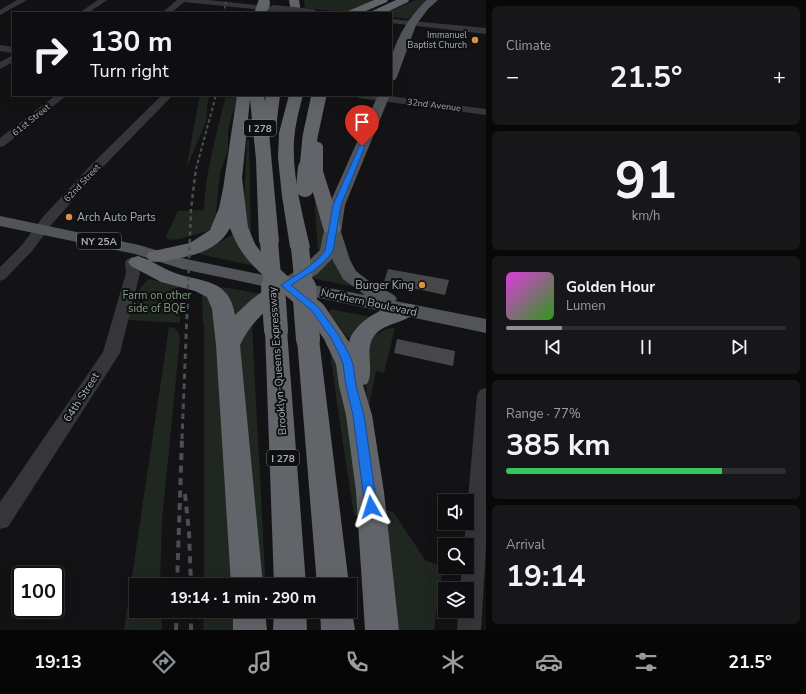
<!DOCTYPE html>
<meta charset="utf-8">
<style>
:root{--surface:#0e0e10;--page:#171719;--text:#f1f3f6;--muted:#9b9c9f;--line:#2e2e30;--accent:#8c9099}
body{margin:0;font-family:"Nunito Sans",sans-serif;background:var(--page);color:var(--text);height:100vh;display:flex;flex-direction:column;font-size:15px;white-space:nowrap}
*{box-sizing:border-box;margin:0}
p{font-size:13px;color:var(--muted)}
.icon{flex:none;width:22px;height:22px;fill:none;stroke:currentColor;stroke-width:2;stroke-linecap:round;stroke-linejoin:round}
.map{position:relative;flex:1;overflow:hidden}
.drawer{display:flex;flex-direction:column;gap:6px;padding:6px;background:#080809;width:320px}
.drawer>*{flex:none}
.banner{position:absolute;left:12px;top:12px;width:380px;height:84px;border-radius:0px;box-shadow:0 4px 16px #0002,0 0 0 1px var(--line);background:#0e0e10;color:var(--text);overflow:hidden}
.tools{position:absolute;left:438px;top:494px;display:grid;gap:8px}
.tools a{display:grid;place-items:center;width:36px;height:36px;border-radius:0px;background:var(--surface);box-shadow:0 4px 16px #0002,0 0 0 1px var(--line);font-size:20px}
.speed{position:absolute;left:12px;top:566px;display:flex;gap:8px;font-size:20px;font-weight:700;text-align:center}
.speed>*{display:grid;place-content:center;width:52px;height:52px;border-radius:50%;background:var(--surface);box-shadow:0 4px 16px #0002,0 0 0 1px var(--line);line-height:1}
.speed .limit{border:2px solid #111;border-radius:6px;background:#fff;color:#111}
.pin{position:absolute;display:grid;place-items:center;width:34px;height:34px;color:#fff;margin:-41px -17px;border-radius:50% 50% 50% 0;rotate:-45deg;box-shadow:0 0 4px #0007}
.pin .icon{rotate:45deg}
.me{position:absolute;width:44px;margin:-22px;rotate:354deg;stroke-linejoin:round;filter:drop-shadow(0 0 3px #0008)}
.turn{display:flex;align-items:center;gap:14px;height:84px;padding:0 12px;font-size:18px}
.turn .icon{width:52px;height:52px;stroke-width:2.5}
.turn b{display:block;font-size:28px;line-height:34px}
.big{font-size:30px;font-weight:700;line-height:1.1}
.drawer .card{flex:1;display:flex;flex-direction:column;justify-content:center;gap:6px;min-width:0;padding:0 14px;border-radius:6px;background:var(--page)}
.drawer .dial{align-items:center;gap:0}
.dial b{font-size:52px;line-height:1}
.song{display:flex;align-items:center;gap:12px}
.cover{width:48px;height:48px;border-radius:6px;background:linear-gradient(135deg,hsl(300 70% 55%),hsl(110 70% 35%))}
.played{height:4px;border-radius:2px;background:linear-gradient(90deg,var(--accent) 20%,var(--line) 20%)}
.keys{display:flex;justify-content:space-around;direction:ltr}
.heat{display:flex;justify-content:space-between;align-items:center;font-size:22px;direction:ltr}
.charge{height:6px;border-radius:3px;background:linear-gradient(90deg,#34c759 77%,var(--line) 0)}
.trip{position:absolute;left:129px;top:578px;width:228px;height:40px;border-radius:0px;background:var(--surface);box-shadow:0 4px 16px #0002,0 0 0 1px var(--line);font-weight:700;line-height:40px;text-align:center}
.menu{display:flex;height:64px;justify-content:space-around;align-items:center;background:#060606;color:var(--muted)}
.menu .icon{width:28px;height:28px}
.menu .on{color:var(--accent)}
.menu b{font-size:18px;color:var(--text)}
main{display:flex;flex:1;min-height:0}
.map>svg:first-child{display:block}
.green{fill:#202620}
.building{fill:#454749}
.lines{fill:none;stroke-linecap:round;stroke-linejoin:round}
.minor{fill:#353639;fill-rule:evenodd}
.major{fill:#515458;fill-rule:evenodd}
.highway{fill:#616569;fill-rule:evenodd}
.rail-far4{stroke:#4c4e52;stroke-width:1.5;stroke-dasharray:2.5 2;stroke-linecap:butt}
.rail-far3{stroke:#4c4e52;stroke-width:2;stroke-dasharray:3.5 2.5;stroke-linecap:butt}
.rail-far2{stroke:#4c4e52;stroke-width:2.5;stroke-dasharray:4 3.5;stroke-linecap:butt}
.rail-far1{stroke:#4c4e52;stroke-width:3;stroke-dasharray:5.5 4.5;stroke-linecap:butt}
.rail{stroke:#4c4e52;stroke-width:4;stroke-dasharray:7 5.5;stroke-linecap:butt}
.minor-bridge{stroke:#353639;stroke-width:8}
.highway-bridge-far3{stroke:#616569;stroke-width:12}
.highway-bridge-far2{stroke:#616569;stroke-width:15}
.highway-bridge-far1{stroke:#616569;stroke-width:18}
.highway-bridge{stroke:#616569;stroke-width:24}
.route{fill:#1a73e8;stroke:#114b97}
.poi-dot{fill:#da8e46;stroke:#0e0f10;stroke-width:1.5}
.labels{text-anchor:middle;stroke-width:4;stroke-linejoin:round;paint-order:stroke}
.far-poi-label{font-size:9px;fill:#a7adb3;stroke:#0e0f10;text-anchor:end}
.far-street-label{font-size:9px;fill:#a7adb3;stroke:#0e0f10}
.shield{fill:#0e0f10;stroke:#797e82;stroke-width:1}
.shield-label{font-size:10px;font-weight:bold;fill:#a7adb3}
.poi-label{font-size:11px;fill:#a7adb3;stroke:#0e0f10;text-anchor:start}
.park-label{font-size:11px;fill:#839c80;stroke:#0e0f10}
.street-label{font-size:11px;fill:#a7adb3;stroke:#0e0f10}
</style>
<main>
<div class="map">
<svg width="486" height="630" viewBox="0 0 486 630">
<rect width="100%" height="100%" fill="#131315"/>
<path class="green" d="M304 0H374L345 12 305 8Z
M415 0H429L421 5 409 19 391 17V13H386Z
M200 95H211L208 100 206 122 186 169Z
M226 95H238L228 129V150L220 173 215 223 208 231 180 239 169 240 166 236 178 211 204 210C205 172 217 132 226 95Z
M247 140H249L251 238 243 223Z
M316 188 327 230 323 249 318 250 315 208Z
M234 235 255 266 199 254 230 236Z
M330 260 335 261 340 274 351 285 350 286 306 277Z
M148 279 179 286 180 323 128 320 133 297Z
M223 287 262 294 236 315H231L221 289Z
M202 293 214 298 233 585H204V324L203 323Z
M330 309 371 317 355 330 352 338 347 337 329 313Z
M252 325 265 573 264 585H259L239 339 245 331Z
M169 327C177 327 178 331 180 338L162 520 160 585H136V611H161L162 630H124Z
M395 328 384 373 376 371 368 411C365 383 365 358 372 332L378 334 386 329Z
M329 344H335L350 433 358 516 354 515 337 404Z
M381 508 394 513 426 561 443 566 434 630H394Z
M204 611H233V630H203Z"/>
<path class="building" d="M388 269 449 280 445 295 384 282Z
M397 339 455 351 453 366 394 353Z"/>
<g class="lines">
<path class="minor" d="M17 0H27L0 15V10Z
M98 0H107L88 13H79Z
M177 0H208L274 7 278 9 274 11 184 2 171 13H162Z
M391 19 486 28V34L391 23Z
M0 45 13 47V53L0 51Z
M13 55V62L0 69V62Z
M56 95H67L4 146 0 147V138Z
M162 95H173L99 171 52 224 32 251 5 279 0 281V267L22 245 42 218 91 165Z
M354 95H382L486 109V115L359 98Z
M132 258 137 259 139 262 140 273 120 353 8 527 0 529V502L103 352 126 273 125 262 127 259Z
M486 388V549L481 630H457L458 611H467V589H460L462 567H467V545H464L477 395 480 390Z"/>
<path class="major" d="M427 0H438L428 9 416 25 397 77 395 80 391 81C391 74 390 68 391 62 393 42 412 12 427 0Z
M378 95H390L345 205 341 232 350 260 356 271 370 282 394 295 397 299 395 301 486 319V333L182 269 135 254 0 226V216L139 245 186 259 283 279 303 266 320 250 329 205ZM332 259 343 279 365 295 303 283 317 274Z"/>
<path class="highway" d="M289 0H299L301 13H291Z
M374 0H388L387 2 361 13H347L348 11Z
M396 0H409L408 2 385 13H371L372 11Z
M237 95H264L265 102 266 95H280L276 128 273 131 269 132 279 242 276 246 269 248 262 246 259 242 256 160 250 99 242 178 248 227 255 244 261 252 292 280 323 304 349 342C354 320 394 299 415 305L418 310C409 323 384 322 374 336 364 350 375 370 367 384L363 385 372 415 384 492 399 630H365L356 492 346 415 339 386 336 364 324 339 307 314 285 295C266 310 250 323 240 345L263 585H231L216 345 212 309 207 297 195 291 161 282 131 266 128 262 131 258 138 256 149 260 146 256 149 252 190 243 210 230 219 208 223 189ZM230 228C240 255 252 265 272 284L251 300 235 315C229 278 203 283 175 273 167 270 158 265 151 261 159 263 167 261 175 259 197 255 219 249 230 228Z
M289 95H303C299 110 295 125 294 140 292 176 302 212 310 247L307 251 300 253 293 251 290 247 282 196 278 158 279 133Z
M315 141 321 143 323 146V171L341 228 339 232 332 234 325 232 323 228 307 171V146L309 143Z
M276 322 284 325 287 330 306 585H274L265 330 268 325Z
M308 331 316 333 319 339 349 585H317L297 339 300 333Z
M350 605 352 611 355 630H321L320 611H350Z
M233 611H265L267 630H233Z
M274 611H306L307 630H273Z"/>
<path class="rail-far4" d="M224 13 226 0"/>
<path class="rail-far3" d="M196 169 216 95"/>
<path class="rail-far2" d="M188 288 191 209 196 168"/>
<path class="rail-far1" d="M182 439 188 287"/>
<path class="rail" d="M185 494 189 532 191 585
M177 585 182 438
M191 611V630
M176 630 177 611"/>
<path class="minor-bridge" d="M274 9 312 13"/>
<path class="highway-bridge-far3" d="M261 12 264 3"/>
<path class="highway-bridge-far2" d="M307 169 310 137 319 95"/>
<path class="highway-bridge-far1" d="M305 188 307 168
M269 242 273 288
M300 247 304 288"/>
<path class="highway-bridge" d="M273 287 276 330
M304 287 308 339"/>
</g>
<path class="route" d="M360 145 365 146 341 205 333 251 324 262 313 271 291 285 318 307 338 334 349 354 353 364 356 386 364 415 377 507 376 511 371 513 367 511 365 507 353 415 346 386 343 364 339 354 331 338 312 311 281 285 307 268 319 258 325 251 333 205Z"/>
<g class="poi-dot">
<circle cx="475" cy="40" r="4"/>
<circle cx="69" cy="217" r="4"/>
<circle cx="422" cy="285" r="4"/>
</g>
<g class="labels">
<g class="far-poi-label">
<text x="467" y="38">Immanuel<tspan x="467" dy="10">Baptist Church</tspan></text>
</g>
<g class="far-street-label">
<text transform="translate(434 105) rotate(7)" y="3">32nd Avenue</text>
<text transform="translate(31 120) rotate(-39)" y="3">61st Street</text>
<text transform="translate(82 183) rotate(-47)" y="3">62nd Street</text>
</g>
<g class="shield">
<rect x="244" y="120" width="32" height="16" rx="3"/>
<rect x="77" y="233" width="44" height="16" rx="3"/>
<rect x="267" y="450" width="32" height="16" rx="3"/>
</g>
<g class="shield-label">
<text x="260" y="132">I 278</text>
<text x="99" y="245">NY 25A</text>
<text x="283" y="462">I 278</text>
</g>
<g class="poi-label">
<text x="77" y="221">Arch Auto Parts</text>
<text x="414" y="289" text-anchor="end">Burger King</text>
</g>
<g class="park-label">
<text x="157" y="299">Farm on other<tspan x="157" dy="13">side of BQE</tspan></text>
</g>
<g class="street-label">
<text transform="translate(369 302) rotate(12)" y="4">Northern Boulevard</text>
<text transform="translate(277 361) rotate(-94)" y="4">Brooklyn-Queens Expressway</text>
<text transform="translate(81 397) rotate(-57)" y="4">64th Street</text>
</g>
</g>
</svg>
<div class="tools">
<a><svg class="icon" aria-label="sound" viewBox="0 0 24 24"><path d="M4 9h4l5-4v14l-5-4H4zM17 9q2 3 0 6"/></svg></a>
<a><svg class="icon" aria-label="search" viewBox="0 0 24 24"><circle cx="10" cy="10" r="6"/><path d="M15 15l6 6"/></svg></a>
<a><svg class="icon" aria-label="layers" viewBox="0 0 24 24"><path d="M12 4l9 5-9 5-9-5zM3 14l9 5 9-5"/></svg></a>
</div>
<div class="speed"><div class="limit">100</div></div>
<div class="pin" style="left:362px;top:146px;background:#d93025"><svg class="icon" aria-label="arrive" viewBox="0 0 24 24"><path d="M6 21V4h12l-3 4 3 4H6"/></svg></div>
<svg class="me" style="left:371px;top:507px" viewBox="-20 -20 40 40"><path d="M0-17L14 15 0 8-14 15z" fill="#1a73e8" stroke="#fff" stroke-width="4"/></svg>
<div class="trip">19:14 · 1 min · 290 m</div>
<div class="banner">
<div class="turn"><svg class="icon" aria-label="right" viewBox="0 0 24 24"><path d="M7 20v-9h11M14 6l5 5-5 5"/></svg><div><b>130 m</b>Turn right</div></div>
</div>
</div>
<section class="drawer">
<div class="card"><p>Climate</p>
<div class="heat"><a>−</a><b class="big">21.5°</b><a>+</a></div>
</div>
<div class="card dial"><b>91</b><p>km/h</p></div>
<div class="card">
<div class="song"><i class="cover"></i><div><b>Golden Hour</b><p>Lumen</p></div></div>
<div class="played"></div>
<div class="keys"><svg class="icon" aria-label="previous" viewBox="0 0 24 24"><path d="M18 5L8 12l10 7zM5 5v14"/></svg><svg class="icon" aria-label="pause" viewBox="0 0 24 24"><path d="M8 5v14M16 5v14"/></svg><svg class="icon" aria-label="next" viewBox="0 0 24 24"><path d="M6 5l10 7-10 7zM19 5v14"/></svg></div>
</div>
<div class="card"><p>Range · 77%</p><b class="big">385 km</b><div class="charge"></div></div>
<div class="card"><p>Arrival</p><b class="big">19:14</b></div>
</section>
</main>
<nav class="menu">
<b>19:13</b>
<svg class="icon on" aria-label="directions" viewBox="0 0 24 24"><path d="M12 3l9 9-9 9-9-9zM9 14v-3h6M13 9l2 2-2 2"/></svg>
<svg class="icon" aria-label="music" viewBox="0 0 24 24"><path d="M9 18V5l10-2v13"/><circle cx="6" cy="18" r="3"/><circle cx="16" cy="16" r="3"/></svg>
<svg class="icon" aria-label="phone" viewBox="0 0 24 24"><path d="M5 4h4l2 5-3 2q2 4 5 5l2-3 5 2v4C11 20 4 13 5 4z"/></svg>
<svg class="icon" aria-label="climate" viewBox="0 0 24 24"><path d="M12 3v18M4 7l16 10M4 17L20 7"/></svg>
<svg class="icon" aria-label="car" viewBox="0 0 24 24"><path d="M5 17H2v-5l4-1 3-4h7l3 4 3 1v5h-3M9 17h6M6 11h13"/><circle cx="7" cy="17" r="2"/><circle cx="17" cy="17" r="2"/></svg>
<svg class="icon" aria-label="filters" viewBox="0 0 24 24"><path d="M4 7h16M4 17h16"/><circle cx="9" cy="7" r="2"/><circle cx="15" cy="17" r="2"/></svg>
<b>21.5°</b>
</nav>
